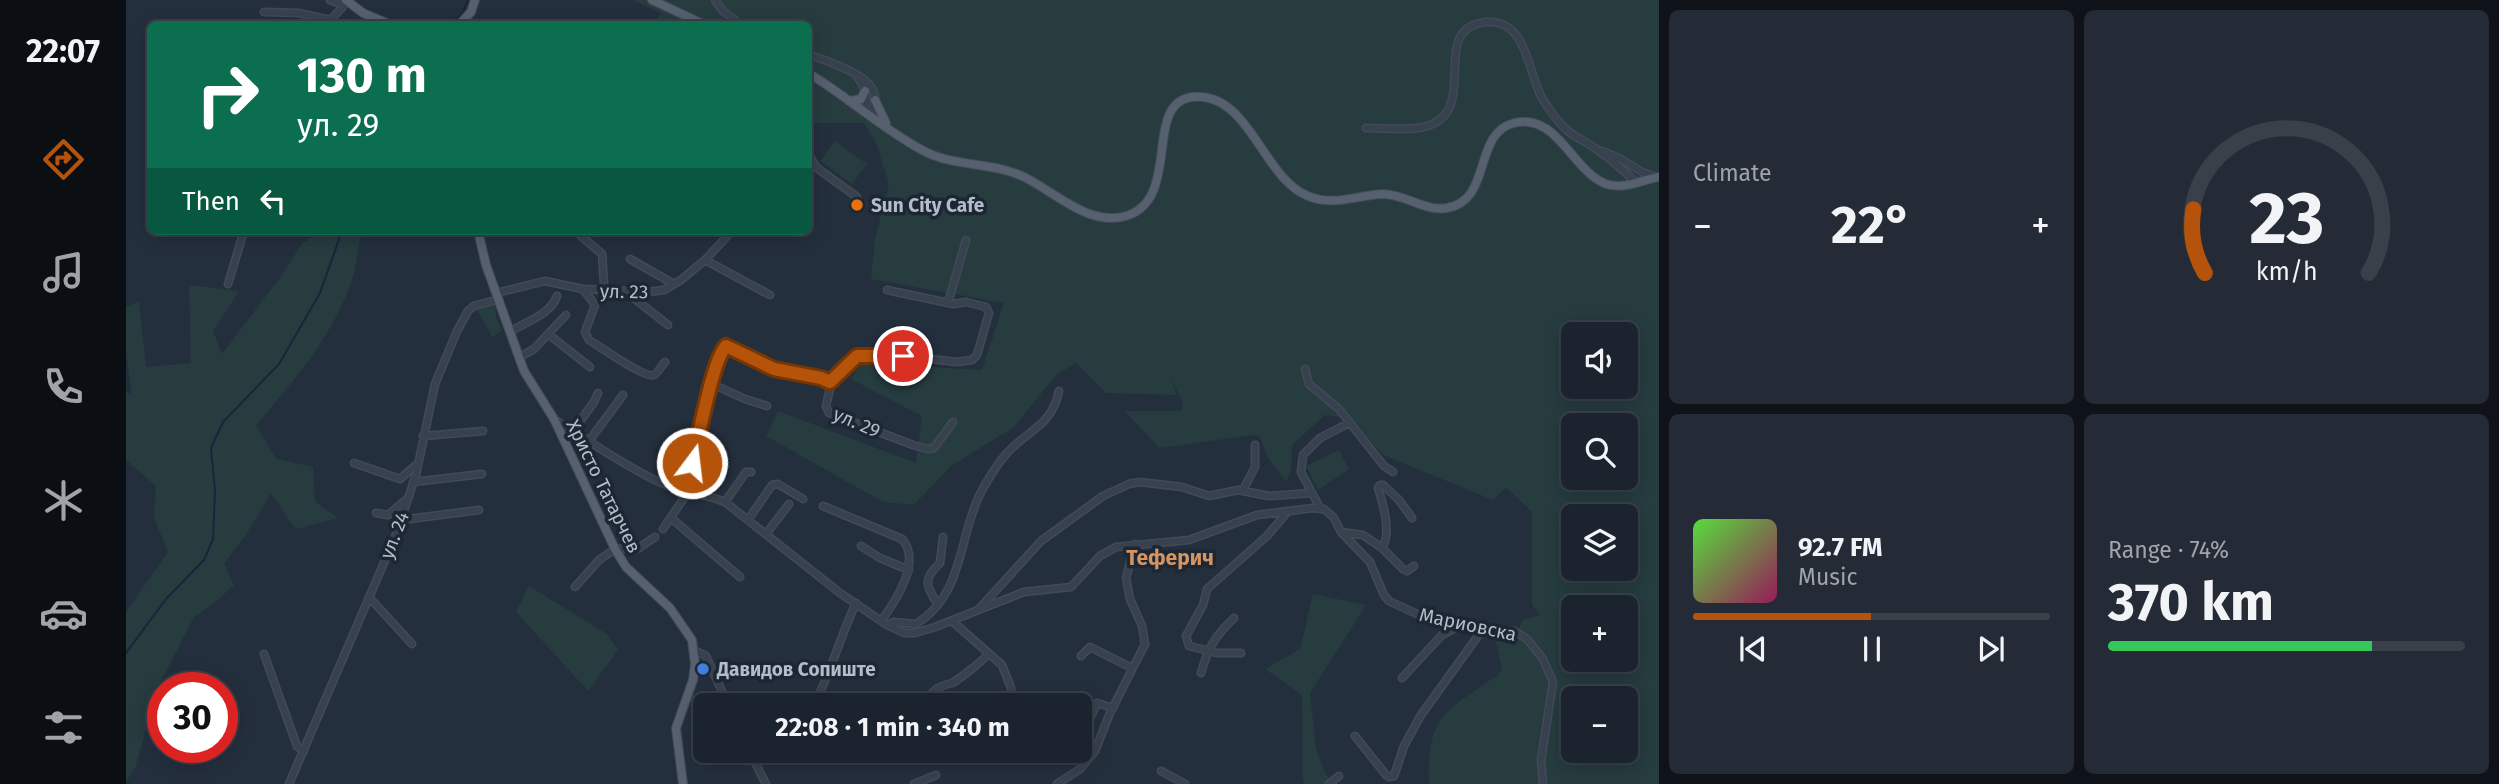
<!DOCTYPE html>
<meta charset="utf-8">
<style>
:root{--surface:#1b232e;--page:#242b36;--text:#f1f3f6;--muted:#a0a4aa;--line:#39404a;--accent:#b45309}
body{margin:0;font-family:"Fira Sans",sans-serif;background:var(--page);color:var(--text);height:100vh;display:flex;flex-direction:column;font-size:26px;white-space:nowrap}
*{box-sizing:border-box;margin:0}
p{font-size:23px;color:var(--muted)}
.icon{flex:none;width:38px;height:38px;fill:none;stroke:currentColor;stroke-width:2;stroke-linecap:round;stroke-linejoin:round}
.map{position:relative;flex:1;overflow:hidden}
.details{display:flex;flex-direction:column;gap:10px;padding:10px;background:#0f1319;width:840px}
.details>*{flex:none}
.guide{position:absolute;left:21px;top:21px;width:665px;height:214px;border-radius:10px;box-shadow:0 4px 18px #0003,0 0 0 2px var(--line);background:#0b6e4f;color:#fff;overflow:hidden}
.fabs{position:absolute;left:1435px;top:322px;display:grid;gap:14px}
.fabs a{display:grid;place-items:center;width:77px;height:77px;border-radius:10px;background:var(--surface);box-shadow:0 4px 18px #0003,0 0 0 2px var(--line);font-size:35px}
.speed{position:absolute;left:21px;top:672px;display:flex;gap:14px;font-size:35px;font-weight:700;text-align:center}
.speed>*{display:grid;place-content:center;width:91px;height:91px;border-radius:50%;background:var(--surface);box-shadow:0 4px 18px #0003,0 0 0 2px var(--line);line-height:1}
.speed .limit{border:10px solid #d22;background:#fff;color:#111}
.pin{position:absolute;display:grid;place-items:center;width:60px;height:60px;color:#fff;margin:-30px;border:4px solid #fff;border-radius:50%;box-shadow:0 2px 7px #0007}
.me{position:absolute;width:77px;margin:-38px;rotate:15deg;stroke-linejoin:round;filter:drop-shadow(0 0 5px #0008)}
.turn{display:flex;align-items:center;gap:24px;height:147px;padding:0 35px;font-size:32px}
.turn .icon{width:91px;height:91px;stroke-width:2.5}
.turn b{display:block;font-size:49px;line-height:60px}
.then{display:flex;align-items:center;height:66px;padding:0 35px;background:#0003;gap:14px;font-size:26px}
.big{font-size:52px;font-weight:700;line-height:1.1}
.details .tile{flex:1;display:flex;flex-direction:column;justify-content:center;gap:10px;min-width:0;padding:0 24px;border-radius:10px;background:var(--page)}
.details .dial{align-items:center;gap:0}
.dial svg{height:182px;overflow:visible;fill:none;stroke:var(--line);stroke-width:7;stroke-linecap:round;text-anchor:middle}
.dial text{fill:var(--text);stroke:none}
.song{display:flex;align-items:center;gap:21px}
.cover{width:84px;height:84px;border-radius:10px;background:linear-gradient(135deg,hsl(110 70% 55%),hsl(330 70% 35%))}
.played{height:7px;border-radius:4px;background:linear-gradient(90deg,var(--accent) 50%,var(--line) 50%)}
.keys{display:flex;justify-content:space-around;direction:ltr}
.heat{display:flex;justify-content:space-between;align-items:center;font-size:38px;direction:ltr}
.charge{height:10px;border-radius:5px;background:linear-gradient(90deg,#34c759 74%,var(--line) 0)}
.details .tiles{flex:1;display:grid;gap:10px;grid-template-columns:repeat(2,1fr)}
.trip{position:absolute;left:567px;top:693px;width:399px;height:70px;border-radius:10px;background:var(--surface);box-shadow:0 4px 18px #0003,0 0 0 2px var(--line);font-weight:700;line-height:70px;text-align:center}
main{display:flex;flex:1;min-height:0}
.menu{display:flex;flex-direction:column;width:126px;justify-content:space-around;align-items:center;background:#0b0e12;color:var(--muted)}
.menu .icon{width:49px;height:49px}
.menu .active{color:var(--accent)}
.menu b{font-size:32px;color:var(--text)}
.map>svg:first-child{display:block}
.green{fill:#263c3f;fill-rule:evenodd}
.lines{fill:none;stroke-linecap:round;stroke-linejoin:round}
.stream{stroke:#17263c;stroke-width:2}
.minor-casing{stroke:#414a57;stroke-width:9}
.major-casing{stroke:#414a57;stroke-width:10}
.minor{stroke:#38414e;stroke-width:6}
.major{stroke:#56606e;stroke-width:8}
.route-casing{stroke:#753606;stroke-width:18}
.route{stroke:#b45309;stroke-width:12}
.food-dot{fill:#e8710a;stroke:#1d2633;stroke-width:2.5}
.shop-dot{fill:#3f7fe0;stroke:#1d2633;stroke-width:2.5}
.labels{text-anchor:middle;stroke-width:7;stroke-linejoin:round;paint-order:stroke}
.poi-label{font-size:19px;font-weight:bold;fill:#b4bcc9;stroke:#1d2633;text-anchor:start}
.street-label{font-size:19px;fill:#b4bcc9;stroke:#1d2633}
.neighbourhood-label{font-size:21px;font-weight:bold;fill:#d59563;stroke:#1d2633}
</style>
<main>
<nav class="menu">
<b>22:07</b>
<svg class="icon active" aria-label="directions" viewBox="0 0 24 24"><path d="M12 3l9 9-9 9-9-9zM9 14v-3h6M13 9l2 2-2 2"/></svg>
<svg class="icon" aria-label="music" viewBox="0 0 24 24"><path d="M9 18V5l10-2v13"/><circle cx="6" cy="18" r="3"/><circle cx="16" cy="16" r="3"/></svg>
<svg class="icon" aria-label="phone" viewBox="0 0 24 24"><path d="M5 4h4l2 5-3 2q2 4 5 5l2-3 5 2v4C11 20 4 13 5 4z"/></svg>
<svg class="icon" aria-label="climate" viewBox="0 0 24 24"><path d="M12 3v18M4 7l16 10M4 17L20 7"/></svg>
<svg class="icon" aria-label="car" viewBox="0 0 24 24"><path d="M5 17H2v-5l4-1 3-4h7l3 4 3 1v5h-3M9 17h6M6 11h13"/><circle cx="7" cy="17" r="2"/><circle cx="17" cy="17" r="2"/></svg>
<svg class="icon" aria-label="filters" viewBox="0 0 24 24"><path d="M4 7h16M4 17h16"/><circle cx="9" cy="7" r="2"/><circle cx="15" cy="17" r="2"/></svg>
</nav>
<div class="map">
<svg width="1533" height="784" viewBox="0 0 1533 784">
<rect width="100%" height="100%" fill="#242f3e"/>
<path class="green" d="M507 0H1533V784H1303C1300 715 1321 710 1372 675L1376 668 1368 633H1380L1390 637 1396 620 1414 615 1406 605V512L1380 487 1367 500 1257 455 1226 419 1199 415 1166 445 1165 471 1160 482 1142 458 1134 437 1127 435 1034 448 998 411H1055L1057 403 1043 374 1051 395 980 393 950 363 930 375 888 427 825 466 788 505 757 502 640 436 652 411 790 463 796 416 725 379 736 363 856 370 878 303 745 279 749 239 763 184 750 143 738 123H683L682 24H528L535 13ZM1447 334H1500V387H1447ZM1447 425H1500V478H1447ZM1447 516H1500V569H1447ZM1447 607H1500V660H1447ZM1447 698H1500V751H1447Z
M709 141 741 164 726 184 694 161Z
M199 231H236C231 248 231 267 225 283 205 339 167 381 130 426L151 459 187 467 189 502 212 518 170 529 145 494 121 533 98 564 108 585 92 600 68 617 33 685 9 768 0 782V612L42 552 28 518 30 486 0 460V392L6 396 0 352V306L13 302 20 367 65 363 63 285 113 291 87 331 96 354 156 275 176 243Z
M364 304 369 305 370 318 376 331 366 337 350 308Z
M1213 450 1223 469 1192 490 1180 466Z
M403 586 481 634 492 650 462 691 390 612Z
M1187 594 1240 605 1184 693 1190 749 1199 773 1209 784H1180L1177 781 1176 695 1139 669 1174 649Z"/>
<g class="lines">
<path class="stream" d="M322 24 335 16 342 0
M0 653 40 599 78 560 87 539 89 491 85 448 97 422 153 364 194 293 216 231"/>
<defs>
<path id="minor" d="M204 0 218 5
M589 0 597 11 614 24
M138 12 173 13 204 20
M201 24 221 2
M682 54C702 62 763 78 746 109L739 112
M730 75C738 86 744 99 739 112
M1240 128C1259 128 1280 131 1298 127 1358 112 1299 27 1361 22 1401 19 1402 73 1416 98 1423 109 1431 122 1442 131 1450 138 1461 142 1469 148 1483 158 1498 170 1510 183
M1476 151 1495 159 1516 172 1530 177
M682 154 691 168 731 197
M454 235 476 254 478 283 476 291
M504 259 548 284
M579 260 644 295
M102 284 118 231
M457 289 469 305 459 332 463 340C473 346 519 379 528 375 531 374 536 365 539 362
M500 292 542 325
M370 293 419 281 457 289 522 292 538 290 555 280 579 260 606 231
M822 303 840 240
M385 331C400 322 425 314 431 296
M422 334 464 367
M394 357 408 349 440 315
M1179 369 1183 384 1213 409 1258 466 1267 472
M704 382 718 365 731 356H777L831 362 846 360 851 355 863 313 860 307 840 302 827 304 761 290
M586 384 619 399 641 406
M428 419C462 440 495 464 531 481 553 492 577 493 599 502L714 593 761 625 778 633H789L809 627 898 592 945 587 974 556 990 547 1063 540 1131 515 1187 508 1198 509 1208 518 1215 532 1244 562 1258 595 1263 601 1291 614 1346 628 1388 631 1401 639 1417 659 1427 682 1415 760 1417 784
M447 431 468 402 472 393
M297 436 357 431
M463 441 497 395
M228 463 274 479 290 465
M287 482 356 474
M555 490C562 474 568 459 572 442 578 419 586 362 600 346L648 369 702 380 705 384 700 406 703 413 787 445 802 449 808 448 827 422
M1117 490 1129 467V445
M599 502 620 472H625
M697 506 776 539C796 561 770 601 755 621
M1194 508 1175 472 1177 455 1194 438 1223 423
M250 513 262 515 281 499
M545 518 614 577
M275 520 353 510
M622 520 646 485 652 484 677 499
M537 529 562 492
M1215 532 1237 535 1256 548C1266 532 1257 504 1252 488L1254 485H1257L1273 500 1286 518
M640 534 663 504
M735 546 754 558 783 570
M1256 548 1277 569 1281 571 1288 566
M449 587 473 560 489 549 513 548 529 537
M243 597 286 644
M812 605C800 585 796 580 814 563L817 537
M853 609 915 541 977 496 1003 484 1014 482 1056 487 1083 496 1112 490 1143 496 1185 493
M826 621 876 665 885 688 886 700
M761 625 767 622 790 624C839 594 832 536 855 492 863 478 871 463 883 451 904 429 926 425 933 391
M568 650 580 656 602 705
M1115 653H1091L1063 646 1060 636 1077 605 1081 589 1141 536 1162 511
M138 654 171 746 178 751
M955 656 964 647 1006 668
M1075 673C1082 648 1089 636 1108 618
M1276 678 1316 635 1332 626
M802 704C803 690 814 686 826 683 831 681 859 659 862 654
M688 705C705 672 714 637 730 603
M1229 736 1260 775 1263 777 1268 776 1278 746 1295 715 1357 629
M954 742 971 703 987 708
M623 751 640 784
M1035 771 1059 784
M163 784 269 537 290 475 309 384 331 331 342 311 348 306 373 299
M788 784 810 775
M931 784 954 769 969 751 984 713 1019 644 1016 626 1004 599 1000 578 1009 544
M1203 784 1213 776"/>
<path id="major" d="M220 0 237 13 263 24
M526 0 577 24
M334 24 345 12 349 0
M682 73C721 96 755 128 796 150 828 168 867 161 900 178 930 193 964 227 1000 216 1060 198 1011 90 1077 97 1125 102 1139 179 1182 196 1208 207 1231 195 1257 194 1279 194 1299 212 1321 208 1367 200 1346 134 1388 123 1431 112 1446 171 1480 184 1497 190 1516 180 1533 177
M749 100 760 123
M723 101 735 99 739 91
M352 231 360 265 398 371 428 419 489 549 500 567 544 608 566 640 569 664 567 680 550 728 557 784"/>
</defs>
<use href="#minor" class="minor-casing"/>
<use href="#major" class="major-casing"/>
<use href="#minor" class="minor"/>
<use href="#major" class="major"/>
</g>
<g class="lines">
<defs>
<path id="route" d="M566 463C573 438 586 361 600 346L648 369 695 378 704 382 731 356H777"/>
</defs>
<use href="#route" class="route-casing"/>
<use href="#route" class="route"/>
</g>
<circle class="food-dot" cx="731" cy="205" r="7"/>
<circle class="shop-dot" cx="577" cy="669" r="7"/>
<g class="labels">
<g class="poi-label">
<text x="745" y="212">Sun City Cafe</text>
<text x="591" y="676">Давидов Сопиште</text>
</g>
<g class="street-label">
<text transform="translate(498 291) rotate(1)" y="7">ул. 23</text>
<text transform="translate(731 422) rotate(23)" y="7">ул. 29</text>
<text transform="translate(478 486) rotate(64)" y="7">Христо Татарчев</text>
<text transform="translate(268 535) rotate(-69)" y="7">ул. 24</text>
<text transform="translate(1342 624) rotate(12)" y="7">Мариовска</text>
</g>
<g class="neighbourhood-label">
<text x="1044" y="565">Теферич</text>
</g>
</g>
</svg>
<div class="fabs">
<a><svg class="icon" aria-label="sound" viewBox="0 0 24 24"><path d="M4 9h4l5-4v14l-5-4H4zM17 9q2 3 0 6"/></svg></a>
<a><svg class="icon" aria-label="search" viewBox="0 0 24 24"><circle cx="10" cy="10" r="6"/><path d="M15 15l6 6"/></svg></a>
<a><svg class="icon" aria-label="layers" viewBox="0 0 24 24"><path d="M12 4l9 5-9 5-9-5zM3 14l9 5 9-5"/></svg></a>
<a>+</a>
<a>−</a>
</div>
<div class="speed"><div class="limit">30</div></div>
<div class="pin" style="left:777px;top:356px;background:#d93025"><svg class="icon" aria-label="arrive" viewBox="0 0 24 24"><path d="M6 21V4h12l-3 4 3 4H6"/></svg></div>
<svg class="me" style="left:566px;top:463px" viewBox="-20 -20 40 40"><circle r="17" fill="#b45309" stroke="#fff" stroke-width="3"/><path d="M0-11L8 9 0 5-8 9z" fill="#fff"/></svg>
<div class="trip">22:08 · 1 min · 340 m</div>
<div class="guide">
<div class="turn"><svg class="icon" aria-label="right" viewBox="0 0 24 24"><path d="M7 20v-9h11M14 6l5 5-5 5"/></svg><div><b>130 m</b>ул. 29</div></div>
<div class="then">Then<svg class="icon" aria-label="left" viewBox="0 0 24 24"><path d="M17 20v-9H6M10 6l-5 5 5 5"/></svg></div>
</div>
</div>
<section class="details">
<div class="tiles">
<div class="tile"><p>Climate</p>
<div class="heat"><a>−</a><b class="big">22°</b><a>+</a></div>
</div>
<div class="tile dial"><svg viewBox="0 0 100 80">
<path d="M14 69A42 42 0 1 1 86 69"/>
<path d="M14 69A42 42 0 0 1 9 41" stroke="#b45309"/>
<text x="50" y="56" font-size="32" font-weight="700">23</text>
<text x="50" y="72" font-size="11">km/h</text>
</svg></div>
<div class="tile">
<div class="song"><i class="cover"></i><div><b>92.7 FM</b><p>Music</p></div></div>
<div class="played"></div>
<div class="keys"><svg class="icon" aria-label="previous" viewBox="0 0 24 24"><path d="M18 5L8 12l10 7zM5 5v14"/></svg><svg class="icon" aria-label="pause" viewBox="0 0 24 24"><path d="M8 5v14M16 5v14"/></svg><svg class="icon" aria-label="next" viewBox="0 0 24 24"><path d="M6 5l10 7-10 7zM19 5v14"/></svg></div>
</div>
<div class="tile"><p>Range · 74%</p><b class="big">370 km</b><div class="charge"></div></div>
</div>
</section>
</main>
